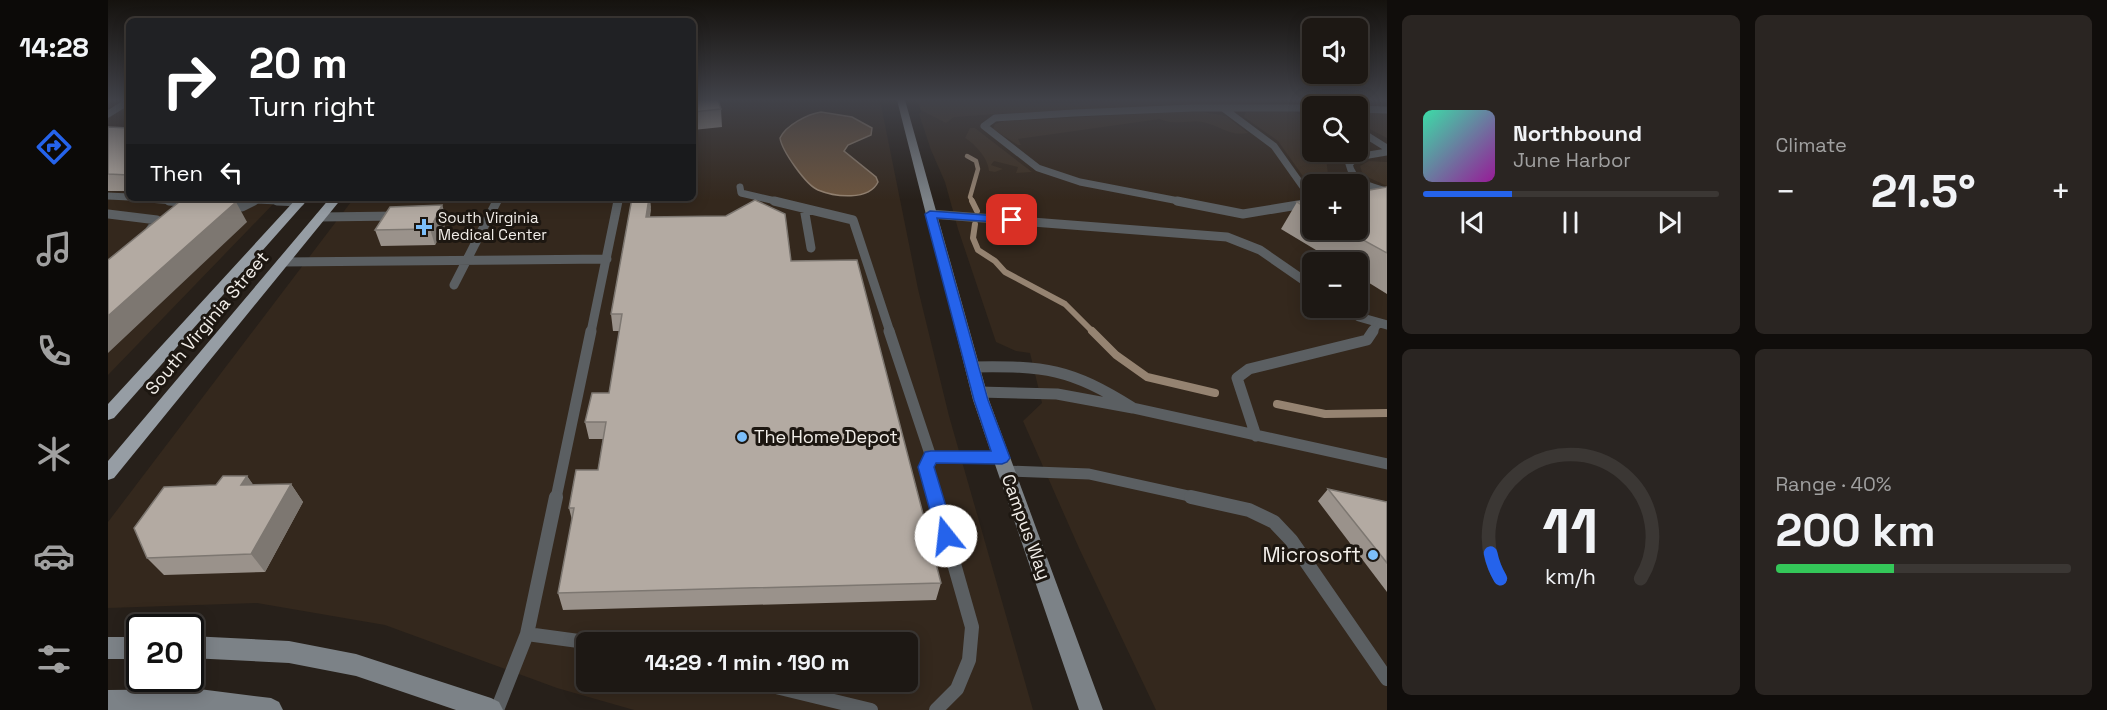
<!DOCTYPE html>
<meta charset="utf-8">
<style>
:root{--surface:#1d1814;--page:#2a2522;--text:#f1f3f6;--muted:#a0a0a0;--line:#3b3734;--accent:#2563eb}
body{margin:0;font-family:"Space Grotesk",sans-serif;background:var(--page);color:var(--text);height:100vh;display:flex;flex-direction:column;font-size:22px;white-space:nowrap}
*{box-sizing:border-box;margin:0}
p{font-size:20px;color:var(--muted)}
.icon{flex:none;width:33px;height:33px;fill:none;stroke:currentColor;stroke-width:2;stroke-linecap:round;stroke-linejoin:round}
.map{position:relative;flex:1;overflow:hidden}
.panel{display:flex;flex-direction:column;gap:15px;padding:15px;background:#100d0b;width:720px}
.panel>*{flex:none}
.guide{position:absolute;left:18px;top:18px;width:570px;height:183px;border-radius:9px;box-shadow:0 3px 15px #0003,0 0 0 2px var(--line);background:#202124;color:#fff;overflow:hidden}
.buttons{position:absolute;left:1194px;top:18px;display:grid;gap:12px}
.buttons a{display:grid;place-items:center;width:66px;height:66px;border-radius:9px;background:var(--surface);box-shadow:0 3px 15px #0003,0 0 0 2px var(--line);font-size:30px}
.speed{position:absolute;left:18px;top:614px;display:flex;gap:12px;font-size:30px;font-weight:700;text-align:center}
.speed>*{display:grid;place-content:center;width:78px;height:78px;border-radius:50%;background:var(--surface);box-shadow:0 3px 15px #0003,0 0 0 2px var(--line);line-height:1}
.speed .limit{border:3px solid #111;border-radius:9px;background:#fff;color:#111}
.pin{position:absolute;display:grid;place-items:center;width:51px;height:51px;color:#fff;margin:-26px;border-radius:12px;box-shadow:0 3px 9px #0006}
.me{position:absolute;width:66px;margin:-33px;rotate:344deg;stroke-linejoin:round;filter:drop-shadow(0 0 4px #0008)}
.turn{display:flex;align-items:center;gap:21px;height:126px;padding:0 24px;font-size:27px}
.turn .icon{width:78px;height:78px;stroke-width:2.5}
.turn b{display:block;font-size:42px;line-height:51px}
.then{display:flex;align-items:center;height:57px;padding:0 24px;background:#0003;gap:12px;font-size:22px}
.big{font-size:45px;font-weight:700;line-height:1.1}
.panel .tile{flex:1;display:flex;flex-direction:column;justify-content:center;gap:9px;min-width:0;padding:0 21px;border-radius:9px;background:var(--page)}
.panel .dial{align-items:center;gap:0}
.dial svg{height:156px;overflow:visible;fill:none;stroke:var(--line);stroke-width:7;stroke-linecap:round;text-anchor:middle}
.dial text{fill:var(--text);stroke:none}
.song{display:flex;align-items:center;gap:18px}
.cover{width:72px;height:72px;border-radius:9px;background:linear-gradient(135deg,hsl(160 70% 55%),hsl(300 70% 35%))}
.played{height:6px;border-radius:3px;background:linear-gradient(90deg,var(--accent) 30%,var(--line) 30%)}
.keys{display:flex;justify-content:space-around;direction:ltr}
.heat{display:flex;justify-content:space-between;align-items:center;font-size:33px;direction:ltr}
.charge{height:9px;border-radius:4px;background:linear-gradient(90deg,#34c759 40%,var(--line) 0)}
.panel .tiles{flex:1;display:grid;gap:15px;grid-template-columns:repeat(2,1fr)}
.trip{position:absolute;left:468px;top:632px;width:342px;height:60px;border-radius:9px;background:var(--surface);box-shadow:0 3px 15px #0003,0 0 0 2px var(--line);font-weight:700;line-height:60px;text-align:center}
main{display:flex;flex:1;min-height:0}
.dock{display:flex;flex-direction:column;width:108px;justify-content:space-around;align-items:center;background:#0c0a08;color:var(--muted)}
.dock .icon{width:42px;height:42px}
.dock .on{color:var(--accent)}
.dock b{font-size:27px;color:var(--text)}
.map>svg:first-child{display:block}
.built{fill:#34281d;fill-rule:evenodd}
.green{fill:#3f3123}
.water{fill:#6d553e;stroke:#958371;stroke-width:1.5}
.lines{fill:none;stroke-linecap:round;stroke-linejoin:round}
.stream-far2{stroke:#958371;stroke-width:4.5}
.stream-far1{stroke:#958371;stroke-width:6}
.stream{stroke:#958371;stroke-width:8}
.lane-far3{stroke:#5b5f62;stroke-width:7}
.lane-far2{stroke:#5b5f62;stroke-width:9}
.lane-far1{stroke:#5b5f62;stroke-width:11}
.lane{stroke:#5b5f62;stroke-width:14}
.secondary{fill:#7c8287;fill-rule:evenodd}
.primary{fill:#969da4;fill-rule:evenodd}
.wall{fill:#9a928b}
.shaded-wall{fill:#7d7771}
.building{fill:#b3aaa2;stroke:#7d7771;stroke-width:1.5}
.route{fill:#2563eb;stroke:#184099;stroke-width:1.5}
.poi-dot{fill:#7cbef9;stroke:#1d1711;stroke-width:2}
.labels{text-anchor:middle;stroke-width:6;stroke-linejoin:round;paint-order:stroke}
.far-poi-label{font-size:15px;fill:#f2eee9;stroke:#1d1711;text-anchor:start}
.street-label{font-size:18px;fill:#f2eee9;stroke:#1d1711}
.poi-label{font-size:18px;fill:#f2eee9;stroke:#1d1711;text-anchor:start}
.near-poi-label{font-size:21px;fill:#f2eee9;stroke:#1d1711;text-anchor:end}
</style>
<main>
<nav class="dock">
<b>14:28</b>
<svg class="icon on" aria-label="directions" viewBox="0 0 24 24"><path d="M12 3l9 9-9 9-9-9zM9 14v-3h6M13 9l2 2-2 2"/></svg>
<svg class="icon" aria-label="music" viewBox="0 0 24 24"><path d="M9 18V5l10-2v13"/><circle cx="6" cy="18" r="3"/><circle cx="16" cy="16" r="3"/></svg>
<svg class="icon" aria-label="phone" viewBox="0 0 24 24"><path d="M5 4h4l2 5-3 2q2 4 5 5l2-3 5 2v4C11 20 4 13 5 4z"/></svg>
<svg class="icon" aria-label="climate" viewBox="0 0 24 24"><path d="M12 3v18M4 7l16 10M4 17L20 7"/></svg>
<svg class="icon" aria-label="car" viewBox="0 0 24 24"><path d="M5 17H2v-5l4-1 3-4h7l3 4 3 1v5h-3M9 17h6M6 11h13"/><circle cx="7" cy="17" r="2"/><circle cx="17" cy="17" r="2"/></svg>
<svg class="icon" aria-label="filters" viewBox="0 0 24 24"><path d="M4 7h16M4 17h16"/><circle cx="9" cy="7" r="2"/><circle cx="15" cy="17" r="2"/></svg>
</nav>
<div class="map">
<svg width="1279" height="710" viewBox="0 0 1279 710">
<rect width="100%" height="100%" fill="#27201a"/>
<path class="built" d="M0 100H21V198H171L0 375Z
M585 100H772L810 289 841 416 925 710H526L449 688 277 625 149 603 0 608V522L246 198H585ZM478 642H800V681H478Z
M809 100H1279V710H1048L971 548 915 421 934 403 922 353 908 351 888 342 850 229 837 182 823 150 811 114 813 112ZM1204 106H1250V152H1204ZM1204 184H1250V230H1204ZM1204 262H1250V308H1204Z"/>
<path class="green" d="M810 100 964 103 1017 100H1170L1173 102 889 114 846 117 838 123 813 110Z
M1090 111 1118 116 1140 133C1122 137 1111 125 1094 122 1079 120 1066 126 1052 119L910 139 913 145H910L885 129 887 124 896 121Z
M1146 111H1186L1204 124V152H1231L1218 156 1220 175 1237 184H1204V189L1170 141 1136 117 1138 112Z
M1250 112 1279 113V138L1250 123Z
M862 128H867L924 172 908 173 910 167 886 161 883 165 895 169 887 172 881 171C880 158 867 144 857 138Z
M1261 161 1279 162V186L1255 175 1252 166Z"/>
<path class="water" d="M713 112 744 117 764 128 763 135 740 145 736 151 768 177 770 182C761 201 727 197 710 190 698 185 674 151 672 138 678 125 700 114 713 112Z"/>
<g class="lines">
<path class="stream-far2" d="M859 156 868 161 870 169 862 197 865 202"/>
<path class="stream-far1" d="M864 201 869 211
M867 224 865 238 870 250 887 261 897 272 957 304 985 332"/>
<path class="stream" d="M984 331 1008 355 1039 377 1107 393
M1169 404 1217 414 1279 413"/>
<path class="lane-far3" d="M1115 108 1166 146 1200 194 1202 202
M1250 109 1279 110
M0 114 21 101
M1250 130 1279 148
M1279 152 1249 157 1241 164C1245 183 1262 187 1279 191
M632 187 633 193 672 202
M0 196 21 197
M28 198 78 202
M150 198 148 200 192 202
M143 202 148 200
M389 202 391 198
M510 202 511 198
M1076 202 972 182 930 168 876 126 887 118 966 113 1085 108H1204"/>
<path class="lane-far2" d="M61 201 84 203
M169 201 192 202
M666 201 745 220 782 332
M1069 201 1135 214 1202 203 1203 201
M118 205 134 207 146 201
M696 208 703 248
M0 214 49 220 42 230
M822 214 1119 237 1152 250 1204 286
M212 217 290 216
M174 262 499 259
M346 285 389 201
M1237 308 1251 317 1279 325
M483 332 510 201
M1264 332 1269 324"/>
<path class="lane-far1" d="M781 331 823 457
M864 367C938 366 961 368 1025 408L949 394 871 392
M1025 408 1279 464
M1148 436 1129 378 1141 369 1259 340 1265 331
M898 471 981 474 1090 498
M448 498 483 331
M827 498 818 467 823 457 894 458"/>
<path class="lane" d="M827 497 864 627 861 660 849 689 828 710
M1083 497 1141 510 1166 522 1183 540 1279 679
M419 634 478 642
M643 681 763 710
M389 710 419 634 448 497"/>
<path class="secondary" d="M789 100H797L881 400 995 710H971L865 400Z
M82 636 181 641 248 654 383 698 391 702 395 710H348L248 676 181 663 82 658Z
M0 637H32V659H0Z
M91 689 163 698 171 702 175 710H0V690Z"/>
<path class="primary" d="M189 198H201L6 418 0 420V404Z
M222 198H234L6 478 0 480V461Z"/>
</g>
<path class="wall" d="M585 100 613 109 614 127 585 130Z
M0 127 21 128V191H0Z
M1279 187V294L1250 276V262H1228L1173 229 1189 202 1204 199V230H1250Z
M76 198H135L133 200 113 199 115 202 139 222Z
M334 205 339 221 327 245 273 246 267 230Z
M543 207 542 217 683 261 833 583 828 600 455 610 450 593 464 520 461 508 490 470 495 439H481L477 422 501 393 512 331H505L503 314Z
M139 476 145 485 183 484 195 502 157 572 56 575 39 558 108 485Z
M1220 489 1279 502V592L1210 501Z"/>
<path class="shaded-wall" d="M103 198H113L119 210 128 202 139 222 0 353V316Z
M541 198H542L543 207 539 233 538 217Z
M334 205 339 221 327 245 322 229Z
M139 476 152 494 133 485Z
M183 484 195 502 157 572 143 554Z"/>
<path class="building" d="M585 100H610L613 109 585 112Z
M0 127 21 128V175L0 174Z
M1279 187V253L1237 230H1250V192Z
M76 198H103L99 202H128L0 316V260Z
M524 198H541L538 217 618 216 647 200 677 214 683 261 749 260 833 583 450 593 466 508H461L468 470H490L498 422H477L484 393H501L514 314H503Z
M1204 199V211L1189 202Z
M334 205 322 229 267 230 282 207Z
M115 476H139L133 485 183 484 143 554 39 558 26 528 56 487 108 485Z
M1220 489 1279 502V563Z"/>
<linearGradient id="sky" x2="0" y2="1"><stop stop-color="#15120e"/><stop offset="0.5" stop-color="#414249"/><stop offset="1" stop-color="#414249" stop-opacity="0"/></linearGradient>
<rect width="1279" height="200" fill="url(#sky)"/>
<path class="route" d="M822 211 904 217 909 220 904 223 829 218 880 400 902 458 899 462 894 464 828 463 826 467 847 536 844 541 838 543 832 541 829 536 810 467 817 452 823 451H883L866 400 817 214Z"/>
<g class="poi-dot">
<path d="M313 218h6v6h6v6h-6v6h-6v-6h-6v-6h6z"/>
<circle cx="634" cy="437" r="6"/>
<circle cx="1265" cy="555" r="6"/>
</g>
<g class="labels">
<g class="far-poi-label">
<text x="330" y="223">South Virginia<tspan x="330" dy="17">Medical Center</tspan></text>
</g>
<g class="street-label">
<text transform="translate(99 323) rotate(-50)" y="6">South Virginia Street</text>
<text transform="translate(918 527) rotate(70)" y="6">Campus Way</text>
</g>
<g class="poi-label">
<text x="646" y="443">The Home Depot</text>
</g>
<g class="near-poi-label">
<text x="1253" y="562">Microsoft</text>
</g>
</g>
</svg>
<div class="buttons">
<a><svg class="icon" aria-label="sound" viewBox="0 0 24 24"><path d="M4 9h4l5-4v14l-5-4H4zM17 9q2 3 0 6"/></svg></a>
<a><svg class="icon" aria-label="search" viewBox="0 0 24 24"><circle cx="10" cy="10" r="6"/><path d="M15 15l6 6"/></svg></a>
<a>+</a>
<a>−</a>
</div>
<div class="speed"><div class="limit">20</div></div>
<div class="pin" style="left:904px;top:220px;background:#d93025"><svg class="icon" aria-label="arrive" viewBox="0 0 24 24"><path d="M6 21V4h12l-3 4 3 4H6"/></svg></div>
<svg class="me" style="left:838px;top:536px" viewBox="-20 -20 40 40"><circle r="19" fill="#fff"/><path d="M0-13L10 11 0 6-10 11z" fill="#2563eb"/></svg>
<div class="trip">14:29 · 1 min · 190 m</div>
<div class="guide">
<div class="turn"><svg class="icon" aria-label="right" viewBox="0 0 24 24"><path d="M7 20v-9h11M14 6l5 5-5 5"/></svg><div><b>20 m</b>Turn right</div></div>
<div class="then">Then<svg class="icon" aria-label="left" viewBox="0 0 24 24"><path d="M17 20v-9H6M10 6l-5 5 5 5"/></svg></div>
</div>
</div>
<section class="panel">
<div class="tiles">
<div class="tile">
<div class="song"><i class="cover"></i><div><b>Northbound</b><p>June Harbor</p></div></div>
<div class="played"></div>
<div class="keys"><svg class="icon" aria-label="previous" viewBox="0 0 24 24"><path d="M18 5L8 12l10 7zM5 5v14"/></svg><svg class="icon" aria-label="pause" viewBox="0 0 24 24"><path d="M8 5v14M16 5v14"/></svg><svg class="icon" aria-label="next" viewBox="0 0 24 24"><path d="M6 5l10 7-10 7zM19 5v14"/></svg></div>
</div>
<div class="tile"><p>Climate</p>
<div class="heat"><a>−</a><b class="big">21.5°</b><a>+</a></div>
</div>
<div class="tile dial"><svg viewBox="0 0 100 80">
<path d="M14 69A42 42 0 1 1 86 69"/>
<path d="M14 69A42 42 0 0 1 9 56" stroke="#2563eb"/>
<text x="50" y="56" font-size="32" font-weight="700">11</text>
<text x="50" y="72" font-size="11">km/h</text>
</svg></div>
<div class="tile"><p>Range · 40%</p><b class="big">200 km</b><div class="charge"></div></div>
</div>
</section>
</main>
